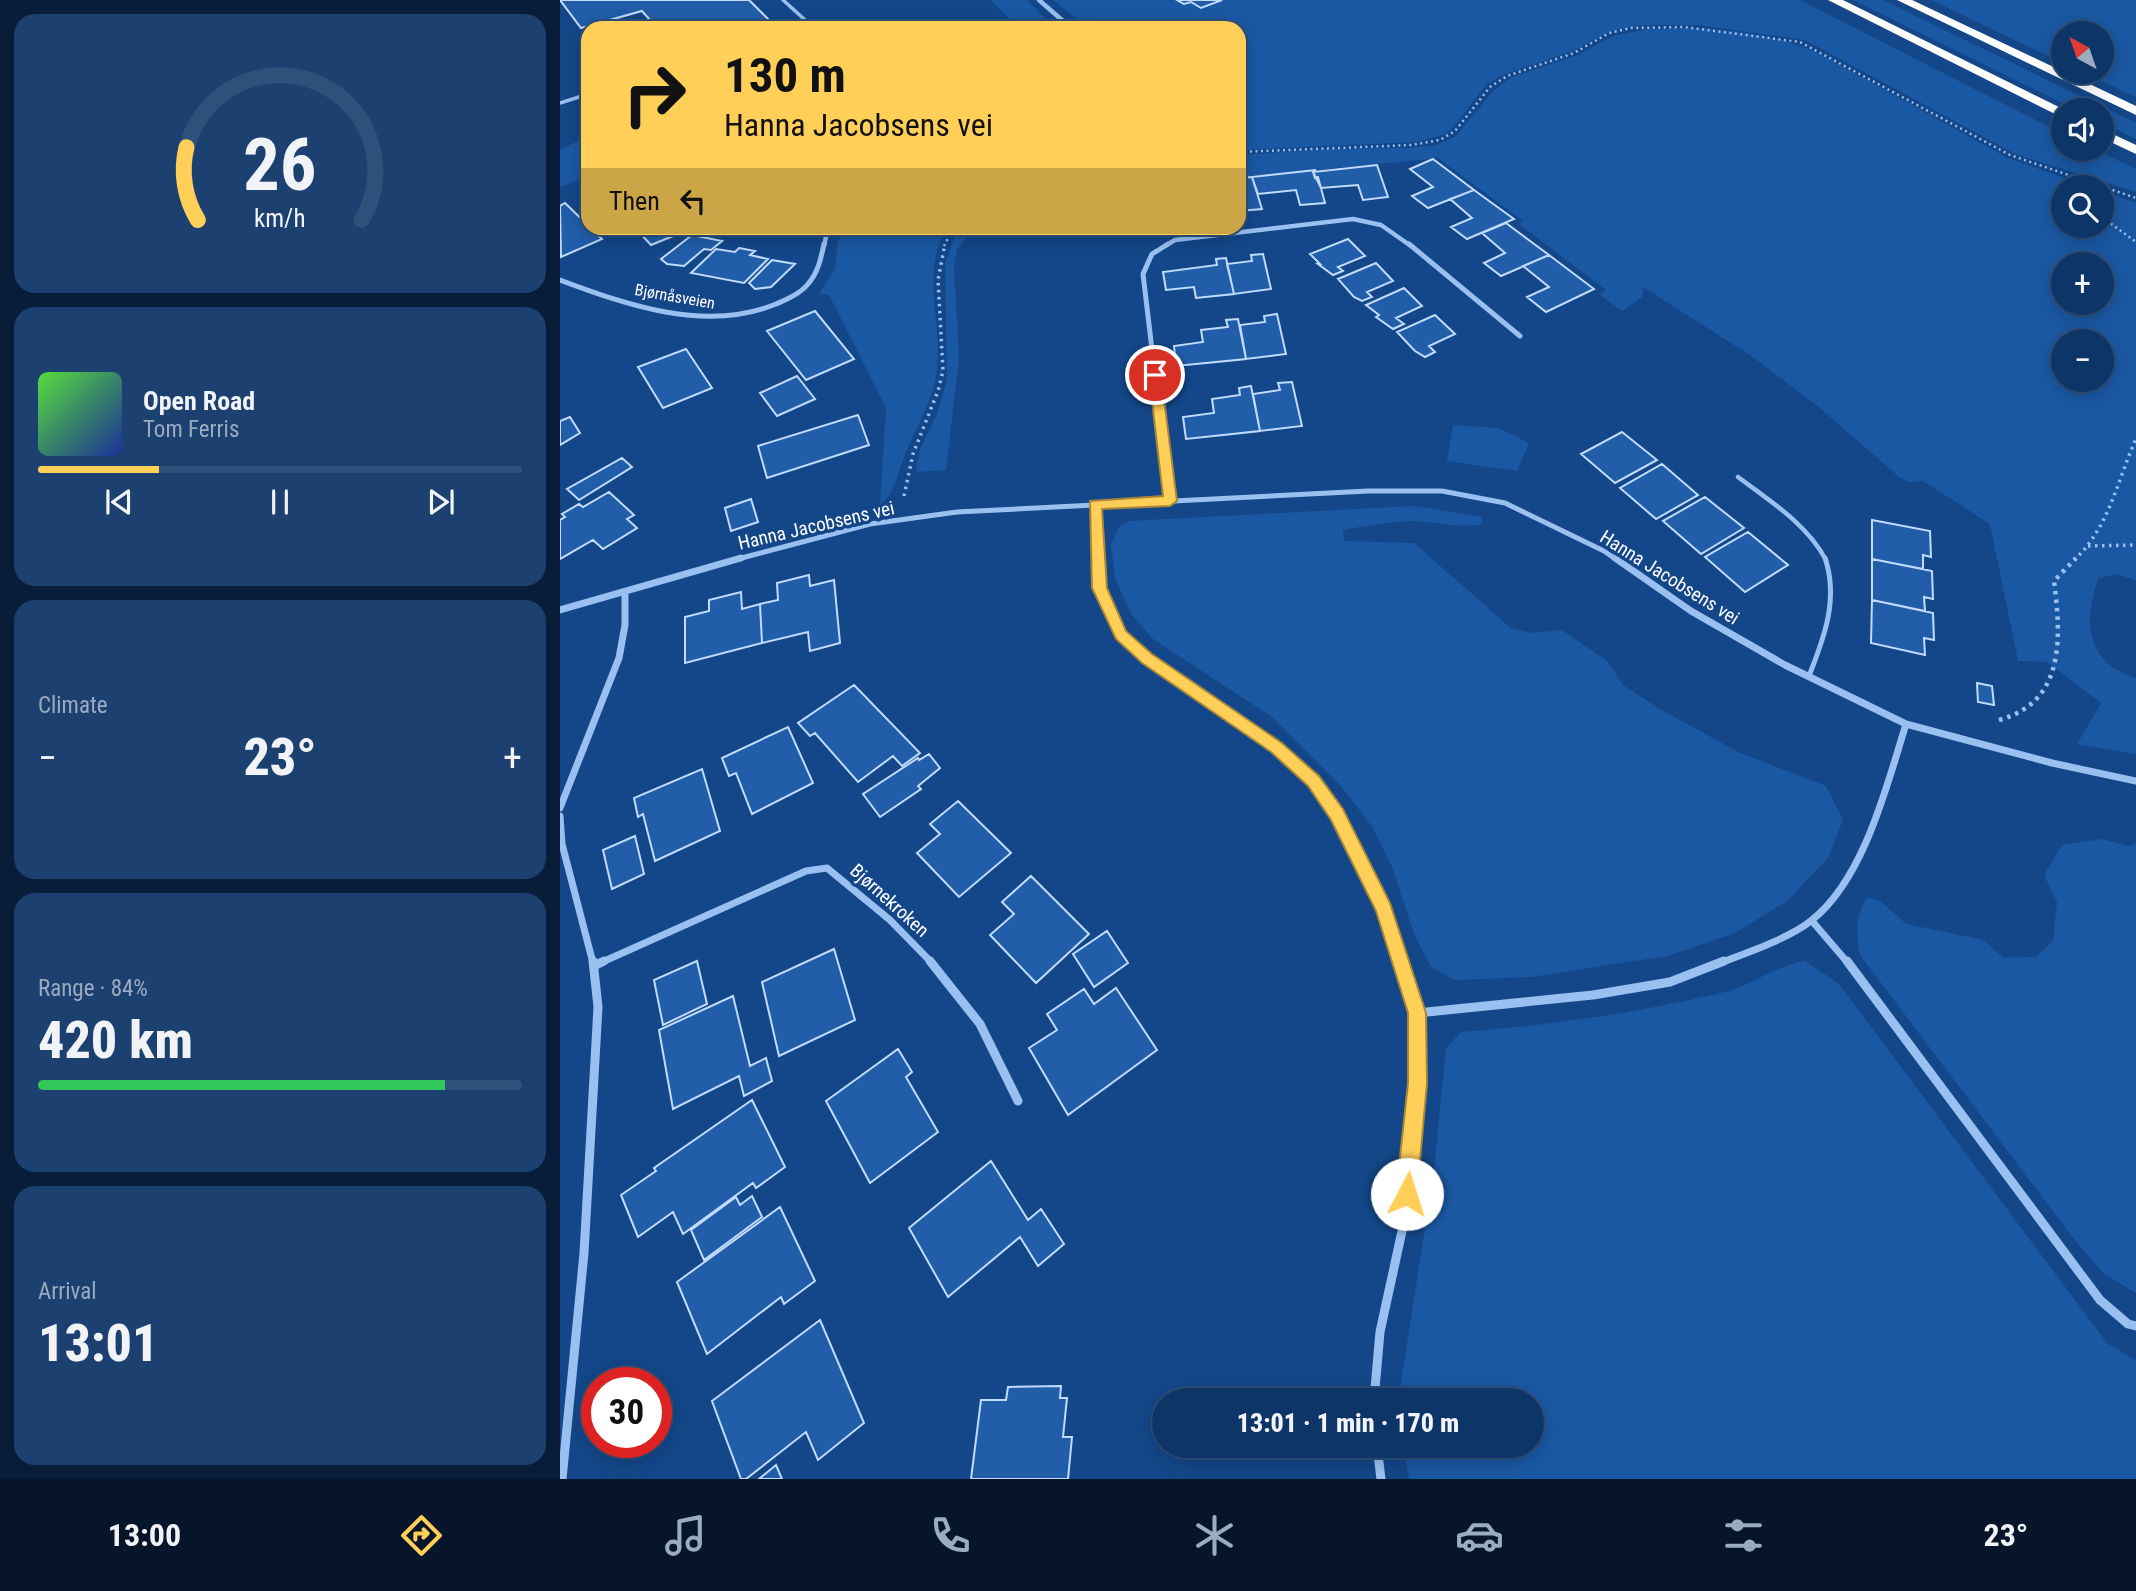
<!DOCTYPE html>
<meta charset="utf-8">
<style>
:root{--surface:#0e3567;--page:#1c4070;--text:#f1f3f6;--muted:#9babc0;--line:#2e507b;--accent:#ffcf58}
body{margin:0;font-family:"Roboto Condensed",sans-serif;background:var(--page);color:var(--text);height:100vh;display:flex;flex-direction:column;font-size:26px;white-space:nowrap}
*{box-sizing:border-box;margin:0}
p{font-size:23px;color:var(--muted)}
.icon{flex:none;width:38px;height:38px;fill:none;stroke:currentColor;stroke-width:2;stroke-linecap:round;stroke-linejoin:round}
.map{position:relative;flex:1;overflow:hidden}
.sheet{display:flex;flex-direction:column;gap:14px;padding:14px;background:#081d39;width:560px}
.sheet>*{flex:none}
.hud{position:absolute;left:21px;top:21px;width:665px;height:214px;border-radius:21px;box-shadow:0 4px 18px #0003,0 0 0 2px var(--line);background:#ffcf58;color:#111;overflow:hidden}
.needle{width:46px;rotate:320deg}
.tools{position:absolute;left:1491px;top:21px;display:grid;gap:14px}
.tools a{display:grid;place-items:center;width:63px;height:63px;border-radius:50%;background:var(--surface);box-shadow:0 4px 18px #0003,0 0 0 2px var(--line);font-size:35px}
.speed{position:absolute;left:21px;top:1367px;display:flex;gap:14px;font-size:35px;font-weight:700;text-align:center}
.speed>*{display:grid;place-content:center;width:91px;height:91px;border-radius:50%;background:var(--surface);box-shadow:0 4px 18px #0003,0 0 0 2px var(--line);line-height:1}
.speed .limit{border:10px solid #d22;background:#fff;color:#111}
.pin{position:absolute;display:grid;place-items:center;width:60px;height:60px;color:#fff;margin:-30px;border:4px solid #fff;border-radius:50%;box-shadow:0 2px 7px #0007}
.me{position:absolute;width:77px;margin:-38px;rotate:5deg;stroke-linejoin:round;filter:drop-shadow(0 0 5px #0008)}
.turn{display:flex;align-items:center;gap:24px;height:147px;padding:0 28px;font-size:32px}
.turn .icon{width:91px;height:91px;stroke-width:2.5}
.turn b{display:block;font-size:49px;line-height:60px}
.then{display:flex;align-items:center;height:66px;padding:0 28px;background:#0003;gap:14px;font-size:26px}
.big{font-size:52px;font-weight:800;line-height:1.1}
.sheet .widget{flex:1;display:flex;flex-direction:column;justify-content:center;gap:10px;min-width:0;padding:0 24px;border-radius:21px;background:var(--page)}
.sheet .dial{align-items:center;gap:0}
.dial svg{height:182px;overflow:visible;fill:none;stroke:var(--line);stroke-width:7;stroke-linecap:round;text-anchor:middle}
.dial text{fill:var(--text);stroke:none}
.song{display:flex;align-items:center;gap:21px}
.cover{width:84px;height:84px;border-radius:10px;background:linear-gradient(135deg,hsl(110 70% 55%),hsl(230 70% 35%))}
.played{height:7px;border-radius:4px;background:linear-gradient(90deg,var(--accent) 25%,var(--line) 25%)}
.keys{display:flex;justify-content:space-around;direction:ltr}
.heat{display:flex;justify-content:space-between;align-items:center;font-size:38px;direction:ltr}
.charge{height:10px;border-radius:5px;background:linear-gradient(90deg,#34c759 84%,var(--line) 0)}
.trip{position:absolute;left:592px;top:1388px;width:392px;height:70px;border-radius:35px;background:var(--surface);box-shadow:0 4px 18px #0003,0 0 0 2px var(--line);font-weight:800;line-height:70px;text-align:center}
.menu{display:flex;height:112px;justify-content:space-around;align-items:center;background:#061529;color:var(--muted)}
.menu .icon{width:49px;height:49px}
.menu .selected{color:var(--accent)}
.menu b{font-size:32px;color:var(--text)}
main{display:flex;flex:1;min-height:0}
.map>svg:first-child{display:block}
.green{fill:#1b58a3;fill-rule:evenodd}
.building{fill:#215da9;stroke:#c0dbfc;stroke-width:2}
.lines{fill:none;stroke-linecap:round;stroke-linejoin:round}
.path-far2{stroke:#99c0f0;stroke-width:2.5;stroke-dasharray:2 3.5;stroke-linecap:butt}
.path-far1{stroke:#99c0f0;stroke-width:3.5;stroke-dasharray:2.5 4.5;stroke-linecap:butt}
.path{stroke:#99c0f0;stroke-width:4.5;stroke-dasharray:3.5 5;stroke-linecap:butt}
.lane-far2{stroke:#99c0f0;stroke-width:3.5}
.lane-far1{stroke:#99c0f0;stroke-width:4.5}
.lane{stroke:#99c0f0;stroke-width:5}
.street-far3{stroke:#99c0f0;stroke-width:4.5}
.street-far2{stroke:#99c0f0;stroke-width:5}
.street-far1{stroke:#99c0f0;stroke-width:7}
.street{stroke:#99c0f0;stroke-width:9}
.highway{fill:#fff;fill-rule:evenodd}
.route{fill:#ffcf58;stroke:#a68739;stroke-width:2}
.labels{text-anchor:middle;stroke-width:7;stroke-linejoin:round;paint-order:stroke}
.far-street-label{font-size:16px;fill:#fff;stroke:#134789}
.street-label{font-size:19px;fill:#fff;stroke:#134789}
</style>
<main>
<section class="sheet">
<div class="widget dial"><svg viewBox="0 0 100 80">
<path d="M14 69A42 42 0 1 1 86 69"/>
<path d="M14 69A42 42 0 0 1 9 37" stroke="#ffcf58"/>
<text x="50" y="56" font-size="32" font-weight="700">26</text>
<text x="50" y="72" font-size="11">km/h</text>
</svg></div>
<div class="widget">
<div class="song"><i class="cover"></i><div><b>Open Road</b><p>Tom Ferris</p></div></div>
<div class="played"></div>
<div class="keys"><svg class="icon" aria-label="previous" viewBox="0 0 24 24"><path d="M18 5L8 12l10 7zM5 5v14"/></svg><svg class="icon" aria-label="pause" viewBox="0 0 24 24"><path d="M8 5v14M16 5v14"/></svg><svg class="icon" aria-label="next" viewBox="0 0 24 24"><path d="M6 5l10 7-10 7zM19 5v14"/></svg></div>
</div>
<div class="widget"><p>Climate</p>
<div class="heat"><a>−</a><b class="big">23°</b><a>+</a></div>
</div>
<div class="widget"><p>Range · 84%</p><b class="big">420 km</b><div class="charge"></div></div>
<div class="widget"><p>Arrival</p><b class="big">13:01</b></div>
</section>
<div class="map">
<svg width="1576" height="1479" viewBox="0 0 1576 1479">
<rect width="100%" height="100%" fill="#134789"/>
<path class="green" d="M431 0H467L484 17 486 28H452L451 21Z
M493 0H617L624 4 631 2 641 8 662 0H1240L1503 134V149H1534L1576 169V192L1455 154 1245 40 1137 25H1084L1050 31 1015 50 940 76 926 85 895 125 886 134 856 142 679 150V28H552L518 20Z
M1293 0H1323L1576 123V139L1542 122V110H1517Z
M1371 0H1576V97L1521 72H1542V33H1503V63Z
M1088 29C1142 26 1208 30 1258 53L1448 158 1530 187H1503V226H1542V191L1576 203V580L1555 574 1538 579C1523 624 1526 662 1576 678V754L1517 744 1541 703 1487 662 1458 661 1430 524 1363 481 1348 482 1338 476 1260 408 1193 357 1083 287 1082 297 1062 311 1040 295 1046 290 959 224 963 221 878 158 679 178V155L765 149 849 148 877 145 896 136 933 91 950 78 1018 55 1053 36ZM1503 264H1542V303H1503ZM1503 341H1542V380H1503Z
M28 136V176L0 187V150Z
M288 228H386C360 278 383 318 377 370 374 399 356 427 345 455 337 474 336 492 320 506L326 408 269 295 259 294 275 269 278 241Z
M398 228H413L397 250 394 266 399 358 386 470 356 472 360 449 377 413 387 380 385 264Z
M893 425 939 428 969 443 957 471 887 461Z
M853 506 922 517V524C899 529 874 521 850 521 828 522 805 526 783 530L784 541 854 543 952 629 973 633 1002 630 1047 661 1063 685 1100 709 1178 752 1266 786 1283 820 1268 858 1227 901 1175 933 1107 956 971 977 895 980 871 967 854 934 832 867 813 828 782 787 712 717 593 639 571 614 555 578 551 545 558 528 569 521Z
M1542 839 1568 846 1576 844V1293L1543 1273 1510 1234 1300 955C1296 931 1295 921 1306 898L1319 900 1346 924 1424 940 1443 958 1476 957 1493 941 1497 902 1484 875 1502 845Z
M1245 961 1279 984 1547 1343 1576 1361V1479H849L844 1446H971V1400H840V1389L874 1170 886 1048 901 1032C991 1025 1078 1013 1165 992 1193 985 1216 965 1245 961Z"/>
<path class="building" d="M0 0H189L217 28H97L82 11 21 28Z
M617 0H662L641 8 631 2 624 4Z
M873 159 914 190 868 208 852 196 873 187 850 169Z
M817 165 828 197 803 200 798 185 761 188 753 172Z
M756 170 753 172 755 178 758 177 765 203 740 205 736 190 698 194 692 177Z
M692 177 702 209 679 211V178Z
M914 190 954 219 907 239 891 227 912 218 890 199Z
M5 203 42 239 1 257 0 206Z
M946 223 989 255 941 276 924 263 945 253 922 233Z
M79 228H133L91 245 76 229Z
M132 235 162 241 151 250 144 249 124 266 107 264 101 259Z
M788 239 805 256 778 267 783 271 773 275 758 264H760L750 254Z
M179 248 195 251 190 255 208 259 184 283 131 273 156 249 175 252Z
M703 254 711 289 674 294 667 264 692 261 691 255Z
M989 255 1034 289 986 312 967 297 989 287 963 266Z
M666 258 674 294 636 298 634 287 606 290 603 272 657 265 656 259Z
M212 260 235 264 211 287 195 289 189 283Z
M816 263 833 281 807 292 812 297 802 301 794 297 778 279Z
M844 288 862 306 836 318 844 324 833 329 816 317 819 315 806 305Z
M255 311 294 359 246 380 207 331Z
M717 314 726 354 686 359 680 325 705 322 704 316Z
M875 315 895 334 869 346 875 352 865 357 855 351 837 332Z
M678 319 686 359 616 366 614 346 643 342 641 330 668 327 666 320Z
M126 349 152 388 103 408 78 367Z
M237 376 255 399 217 416 200 393Z
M732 382 742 426 700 431 693 394 720 390 718 383Z
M691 386 700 431 626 439 623 417 654 413 652 399 680 395 679 388Z
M298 415 309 445 207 478 198 446Z
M10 417 20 433 0 445V421Z
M1062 432 1097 460 1055 483 1021 454Z
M62 458 72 467 19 500 7 489Z
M1102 464 1138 495 1096 519 1060 488Z
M49 492 74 515 67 519 77 528 43 549 33 540 0 559V520L5 517 2 514 19 504 23 507Z
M1145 497 1184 528 1141 554 1103 521Z
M191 499 198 522 171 531 165 508Z
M1312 520 1370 531 1371 557 1363 555V569L1312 559Z
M1188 532 1228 565 1185 592 1145 557Z
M1312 559 1372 571 1373 599 1364 597 1365 611 1312 600Z
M249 575 250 586 274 580 280 643 250 651 248 632 202 643 200 604 218 600 217 583Z
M181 592 182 609 200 604 202 643 125 663V617L149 611V600Z
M1312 600 1373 613 1374 640 1364 638 1365 655 1311 643Z
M1417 683 1432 686 1434 705 1418 702Z
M294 685 360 753 342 766 333 756 298 782 255 733 250 736 238 723Z
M228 727 253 783 192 814 176 773 169 776 162 758Z
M369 754 380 768 358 786 361 789 320 817 303 794 358 758 359 760Z
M142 769 160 831 95 861 83 814 78 817 74 798Z
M398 801 451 853 399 897 357 853 380 834 370 824Z
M75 836 84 874 52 889 43 850Z
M471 876 529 934 476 983 430 935 454 914 442 902Z
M547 931 568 963 534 987 513 954Z
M274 949 295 1020 219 1056 202 982Z
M137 961 147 1004 103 1025 94 980Z
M556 988 597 1050 508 1115 469 1048 497 1030 487 1014 524 989 534 1004Z
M173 996 190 1066 206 1058 212 1081 184 1096 179 1076 113 1109 99 1030Z
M338 1049 352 1072 346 1077 378 1132 310 1183 266 1101Z
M192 1100 225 1167 196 1188 193 1183 123 1234 113 1212 78 1237 61 1195 96 1171 94 1168Z
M431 1161 468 1220 481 1209 504 1244 478 1266 460 1237 388 1297 349 1228Z
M192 1196 202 1217 144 1260 131 1230 176 1197 180 1205Z
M220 1207 255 1281 224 1304 221 1297 147 1354 117 1282Z
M260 1320 304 1423 258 1460 246 1432 186 1479H181L152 1401Z
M501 1386 500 1398H507L503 1437H512L508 1479H411L421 1400H446L448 1387Z
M216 1465 222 1479H199Z"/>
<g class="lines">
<path class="path-far2" d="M679 152 851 145 880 140 895 131 930 87 947 76 1014 53 1049 33 1071 28 1124 27 1240 42 1450 155 1576 198
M1542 217 1576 242
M384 246 393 228"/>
<path class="path-far1" d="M344 496 353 454 378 391 383 371 378 280 385 244
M1528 546 1576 545
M1514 560C1549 528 1557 481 1576 439"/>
<path class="path" d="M1439 720C1506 702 1501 636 1494 581L1516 558"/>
<path class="lane-far2" d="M223 0 254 28
M0 103 28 94
M191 228 217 234 267 232"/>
<path class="lane-far1" d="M1178 477C1210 501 1247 524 1266 560"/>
<path class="lane" d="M1249 676C1264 638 1279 599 1265 558"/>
<path class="street-far3" d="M479 0 511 28
M264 246 267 232
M605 246 615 240 793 219 821 225 851 246"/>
<path class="street-far2" d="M608 244 592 254 583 274 610 501
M849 244 960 336
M0 280C67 305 146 333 216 304 227 299 240 294 248 284 258 273 261 258 264 244
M535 504 538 560
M174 560 310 524 397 512 808 491H882L945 503 1044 551 1057 560"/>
<path class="street-far1" d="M538 558C539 585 545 610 560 634 572 652 596 665 614 677 660 709 717 738 754 782 793 827 823 907 841 963
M1055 558 1131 611 1225 665 1346 724 1492 763 1576 781
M0 610 181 558
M0 808 59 658 65 625V592
M0 816 2 844 33 963
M1252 921 1288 963
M40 963 246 871 267 868 330 920 372 963
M1160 963C1187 953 1230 938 1252 920 1304 879 1327 785 1346 724"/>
<path class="street" d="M370 961 420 1024 458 1101
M1287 961 1540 1300 1568 1324 1576 1326
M34 966 44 961
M857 1013 1033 995 1110 982 1164 961
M814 1400 820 1332 844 1222 858 1083 857 1013 841 961
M817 1446 821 1479
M2 1479 24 1253 38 1007 33 961"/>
<path class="highway" d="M1268 0H1283L1505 110H1503V118Z
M1337 0H1352L1576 106V115Z
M1542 129 1576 145V154L1542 138Z"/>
</g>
<path class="route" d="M595 371 601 375 617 501 610 506 542 509 547 588 566 631 592 654 722 743 759 776 783 809 830 903 866 1013 867 1083 857 1194 854 1201 847 1204 839 1201 836 1194 848 1083V1013L816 911 771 820 748 786 711 752 582 663 556 639 532 588 530 501 603 496 589 375Z"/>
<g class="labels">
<g class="far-street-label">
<text transform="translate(115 296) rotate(10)" y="6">Bjørnåsveien</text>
</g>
<g class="street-label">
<text transform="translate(256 525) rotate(-13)" y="7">Hanna Jacobsens vei</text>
<text transform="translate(1110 577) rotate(32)" y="7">Hanna Jacobsens vei</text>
<text transform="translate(330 900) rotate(42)" y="7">Bjørnekroken</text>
</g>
</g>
</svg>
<div class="tools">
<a><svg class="needle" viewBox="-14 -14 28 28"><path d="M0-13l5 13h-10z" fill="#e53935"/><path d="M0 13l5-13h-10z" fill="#9babc0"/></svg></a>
<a><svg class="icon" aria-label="sound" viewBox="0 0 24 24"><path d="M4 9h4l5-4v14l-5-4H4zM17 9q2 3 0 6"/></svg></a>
<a><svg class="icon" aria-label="search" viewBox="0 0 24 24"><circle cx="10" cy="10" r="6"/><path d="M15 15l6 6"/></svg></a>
<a>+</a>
<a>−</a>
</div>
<div class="speed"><div class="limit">30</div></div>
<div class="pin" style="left:595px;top:375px;background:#d93025"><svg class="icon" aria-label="arrive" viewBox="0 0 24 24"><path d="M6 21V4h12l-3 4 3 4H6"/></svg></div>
<svg class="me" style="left:847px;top:1194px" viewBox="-20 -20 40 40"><circle r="19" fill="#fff"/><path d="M0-13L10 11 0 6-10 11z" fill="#ffcf58"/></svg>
<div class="trip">13:01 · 1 min · 170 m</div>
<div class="hud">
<div class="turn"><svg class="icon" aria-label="right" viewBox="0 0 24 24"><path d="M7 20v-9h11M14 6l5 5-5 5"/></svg><div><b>130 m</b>Hanna Jacobsens vei</div></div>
<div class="then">Then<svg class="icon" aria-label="left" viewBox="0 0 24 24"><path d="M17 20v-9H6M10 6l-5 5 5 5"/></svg></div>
</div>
</div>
</main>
<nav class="menu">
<b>13:00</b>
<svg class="icon selected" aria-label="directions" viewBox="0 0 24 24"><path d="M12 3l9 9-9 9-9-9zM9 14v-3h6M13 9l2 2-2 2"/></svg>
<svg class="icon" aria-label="music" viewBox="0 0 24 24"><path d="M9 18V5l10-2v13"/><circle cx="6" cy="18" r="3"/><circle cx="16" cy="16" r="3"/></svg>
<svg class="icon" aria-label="phone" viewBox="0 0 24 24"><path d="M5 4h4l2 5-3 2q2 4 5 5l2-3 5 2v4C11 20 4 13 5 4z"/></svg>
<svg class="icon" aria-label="climate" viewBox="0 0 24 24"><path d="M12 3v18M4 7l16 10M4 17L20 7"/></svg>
<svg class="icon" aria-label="car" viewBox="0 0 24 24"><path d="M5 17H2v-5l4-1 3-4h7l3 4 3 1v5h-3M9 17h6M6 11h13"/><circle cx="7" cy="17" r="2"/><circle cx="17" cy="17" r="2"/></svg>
<svg class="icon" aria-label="filters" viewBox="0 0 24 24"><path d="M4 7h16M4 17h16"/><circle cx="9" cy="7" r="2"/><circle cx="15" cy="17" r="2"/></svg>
<b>23°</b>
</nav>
